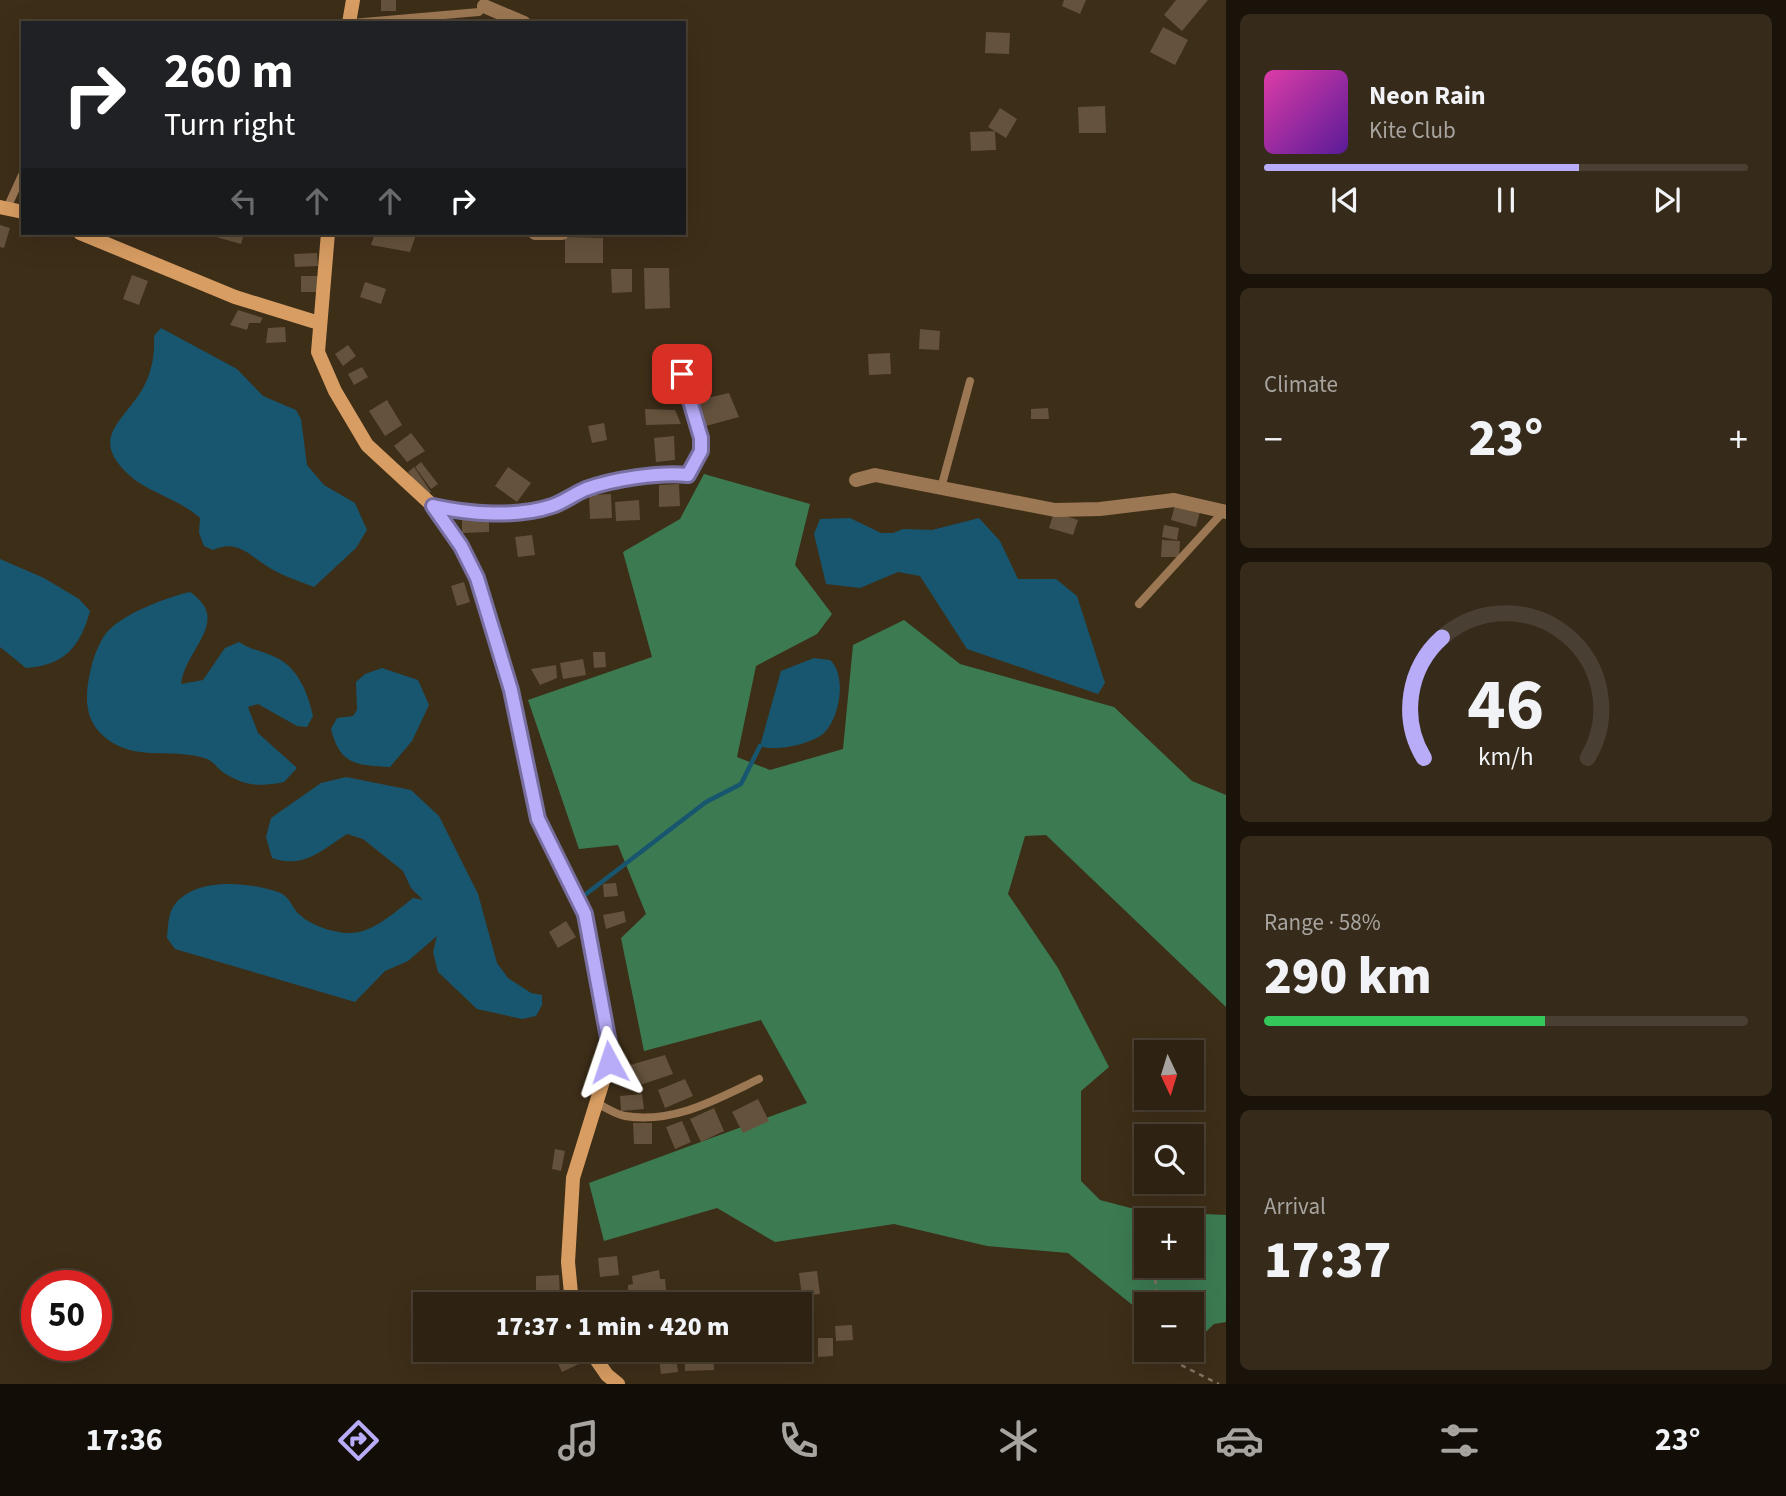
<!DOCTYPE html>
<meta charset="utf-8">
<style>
:root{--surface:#2e2212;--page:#362a1b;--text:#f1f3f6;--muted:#a7a49f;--line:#493f32;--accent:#b8abf7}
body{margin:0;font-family:"Source Sans 3",sans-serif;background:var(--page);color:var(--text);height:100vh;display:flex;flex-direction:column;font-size:26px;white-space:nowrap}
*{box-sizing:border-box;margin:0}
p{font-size:23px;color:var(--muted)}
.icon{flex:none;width:38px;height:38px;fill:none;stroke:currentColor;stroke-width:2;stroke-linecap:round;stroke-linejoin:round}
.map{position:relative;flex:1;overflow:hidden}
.drawer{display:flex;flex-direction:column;gap:14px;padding:14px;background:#19130a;width:560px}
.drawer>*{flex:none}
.top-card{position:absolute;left:21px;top:21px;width:665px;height:214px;border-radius:0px;box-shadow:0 7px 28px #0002,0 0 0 2px var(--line);background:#202124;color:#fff;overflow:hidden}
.needle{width:46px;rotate:176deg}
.fabs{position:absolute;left:1134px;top:1040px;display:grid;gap:14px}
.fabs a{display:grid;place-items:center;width:70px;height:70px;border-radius:0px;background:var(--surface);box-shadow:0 7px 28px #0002,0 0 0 2px var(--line);font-size:35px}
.speed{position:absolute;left:21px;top:1270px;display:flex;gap:14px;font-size:35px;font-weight:700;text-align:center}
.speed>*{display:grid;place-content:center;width:91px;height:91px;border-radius:50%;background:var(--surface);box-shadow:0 7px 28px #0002,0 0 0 2px var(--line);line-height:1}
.speed .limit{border:10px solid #d22;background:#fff;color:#111}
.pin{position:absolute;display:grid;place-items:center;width:60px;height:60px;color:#fff;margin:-30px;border-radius:14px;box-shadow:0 4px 10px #0006}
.me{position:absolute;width:77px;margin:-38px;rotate:355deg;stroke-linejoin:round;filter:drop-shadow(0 0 5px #0008)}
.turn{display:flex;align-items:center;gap:24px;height:147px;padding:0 28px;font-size:32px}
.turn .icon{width:91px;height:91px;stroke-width:2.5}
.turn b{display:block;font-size:49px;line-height:60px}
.lanes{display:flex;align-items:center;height:66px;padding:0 28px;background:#0003;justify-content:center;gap:35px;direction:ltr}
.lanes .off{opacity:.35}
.big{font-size:52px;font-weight:800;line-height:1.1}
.drawer .tile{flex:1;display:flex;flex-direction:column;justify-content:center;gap:10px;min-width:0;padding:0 24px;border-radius:10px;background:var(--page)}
.drawer .dial{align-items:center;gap:0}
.dial svg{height:182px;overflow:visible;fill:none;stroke:var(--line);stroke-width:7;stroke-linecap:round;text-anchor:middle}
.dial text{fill:var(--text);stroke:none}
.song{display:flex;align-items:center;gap:21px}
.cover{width:84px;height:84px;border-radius:10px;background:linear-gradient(135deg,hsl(320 70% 55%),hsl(270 70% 35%))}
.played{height:7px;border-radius:4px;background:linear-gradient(90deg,var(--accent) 65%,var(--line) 65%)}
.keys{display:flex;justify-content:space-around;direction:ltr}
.heat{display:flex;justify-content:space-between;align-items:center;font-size:38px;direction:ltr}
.charge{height:10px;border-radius:5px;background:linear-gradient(90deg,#34c759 58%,var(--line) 0)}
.trip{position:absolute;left:413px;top:1292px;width:399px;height:70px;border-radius:0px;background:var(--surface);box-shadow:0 7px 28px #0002,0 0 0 2px var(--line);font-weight:800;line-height:70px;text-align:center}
.menu{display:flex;height:112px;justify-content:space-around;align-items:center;background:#120e07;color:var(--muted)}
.menu .icon{width:49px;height:49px}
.menu .active{color:var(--accent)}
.menu b{font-size:32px;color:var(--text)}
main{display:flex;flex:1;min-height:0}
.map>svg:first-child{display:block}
.forest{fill:#3c7b52;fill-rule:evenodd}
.water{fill:#18566f}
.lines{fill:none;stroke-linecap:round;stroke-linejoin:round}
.stream{stroke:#18566f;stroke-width:4.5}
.building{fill:#65523d}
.path{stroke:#817562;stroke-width:2.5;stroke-dasharray:5 5;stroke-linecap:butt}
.lane{stroke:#9c7753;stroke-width:8}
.street{stroke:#9c7753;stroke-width:14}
.secondary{stroke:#d89d62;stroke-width:14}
.route-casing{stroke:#786fa1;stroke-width:18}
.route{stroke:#b8abf7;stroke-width:12}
</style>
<main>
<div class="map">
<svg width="1226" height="1384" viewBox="0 0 1226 1384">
<rect width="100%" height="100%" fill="#3d2e18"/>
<path class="forest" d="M704 474 810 504 795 565 832 614 817 634 756 666 737 757 770 770 843 749 853 645 904 620 960 664 1114 707 1192 781 1226 795V1007L1046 835 1025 836 1008 894 1058 968 1109 1067 1081 1091V1181L1100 1200 1142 1211 1226 1215V1322L1214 1324 1192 1345V1304H1146V1316L1068 1253 987 1246 894 1224 775 1242 717 1208 604 1241 589 1183 807 1103 761 1020 644 1051 621 938 646 914 618 845 579 849 528 700 652 657 623 552 680 519ZM1146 1220H1192V1265H1146Z"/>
<path class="water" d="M161 328 237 369 263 396 296 410 301 419 307 465 324 485 355 503 367 530 356 548 314 587C302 582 289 578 277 572 253 561 241 537 213 550L204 546 199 533 200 518C178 498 149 494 127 473 89 437 125 420 143 388 152 372 155 354 154 336Z
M850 518 881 533H893L903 529 932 530 979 518 1000 541 1018 579H1056L1077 596 1105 683 1098 694 967 649 920 576 898 572 860 588 826 584 814 534 820 519Z
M0 559 44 578 79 599 90 611C80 647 65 665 26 668L0 647Z
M190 592C232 621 186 647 181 684L203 680 225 648 239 642C251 650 263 651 275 657 298 667 308 693 313 716L307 727 297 726 258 704 248 707 258 733 297 768 284 782C260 787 245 786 224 773 218 769 214 762 207 759 178 748 140 760 113 743 82 724 84 696 92 664 95 654 101 638 108 631 125 613 167 597 190 592Z
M814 658 830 660C847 675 840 718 824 733 812 744 775 752 760 746L781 671Z
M382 668 418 680 429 705 412 741 390 767C356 765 340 765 331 729L337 718 353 716 357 710 356 682 365 674Z
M346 777 411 790 439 816 478 894 497 963 508 978 531 993 542 995V1005L536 1016 522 1019 477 1009 438 972 433 952 437 936 408 961 385 971 355 1002 175 949 167 938C168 927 168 916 173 907 193 876 249 882 278 892 291 897 291 907 300 915 310 925 334 933 349 933 372 934 396 911 413 898L423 900 411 888 403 871 363 839 347 834C321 851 303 869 272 858L266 837 271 818 321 783Z"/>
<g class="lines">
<path class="stream" d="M586 894 706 802 741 784 760 746"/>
</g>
<path class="building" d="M381 0H396V11H381Z
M1064 0H1086L1080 14 1062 6Z
M1176 0H1208L1182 31 1164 15Z
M1163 27 1188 40 1175 65 1150 52Z
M986 32 1010 33 1009 54 985 53Z
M1105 106 1106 133H1079L1078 107Z
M1000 108 1017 119 1006 138 988 127Z
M995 131 996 150 971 151 970 132Z
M0 225 10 228 4 248 0 247Z
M218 233H244L241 244 216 237Z
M375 233H406L416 235 410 252 371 245Z
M565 237 603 238V263H565Z
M317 253 318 266 295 267 294 254Z
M644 268H669L670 308 645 309Z
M611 269H632V292L612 293Z
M132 275 148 281 139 305 123 299Z
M301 276H318L319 292H301Z
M365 282 386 289 381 304 360 297Z
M238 310 263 318 260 323H249L247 330 230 325Z
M285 327 286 342 266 343 268 328Z
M920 329 940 331 939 350 919 349Z
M348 345 356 356 343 366 335 354Z
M890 353 891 374 869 375 868 354Z
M362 367 368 377 354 385 348 374Z
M729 393 739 417 706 426 698 400Z
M387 400 402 425 385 436 369 411Z
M1048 408 1049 419H1031V409Z
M645 409 675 410 681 424 646 425Z
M604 423 607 440 592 443 588 426Z
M411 433 425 451 407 462 394 446Z
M674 436 675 460 656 462 654 438Z
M421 462 438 484 431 489 415 467Z
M414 467 431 492 425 496 408 472Z
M508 467 531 483 517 502 495 486Z
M679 484 680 506 659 507V485Z
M611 494 612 518 590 519 589 495Z
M639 500 640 520 616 521 615 502Z
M1176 501 1201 507 1196 527 1171 520Z
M1054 512 1078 520 1073 535 1049 528Z
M489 519V532L462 533V520Z
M1164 525 1179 528 1177 540 1162 537Z
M532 535 535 555 518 557 515 537Z
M1162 540 1180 541 1179 557H1161Z
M464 582 470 602 457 606 451 586Z
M593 652H605L606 667 594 668Z
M583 659 586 675 563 679 560 663Z
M556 665 557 678 540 685 531 669Z
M616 883 618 896 604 897 603 884Z
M624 911 626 922 606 929 603 915Z
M566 921 576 937 558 948 549 932Z
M665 1055 673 1074 640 1085 630 1065Z
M685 1079 693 1096 665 1108 658 1090Z
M642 1094 644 1109 621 1111 620 1096Z
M758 1099 769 1121 743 1133 732 1112Z
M714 1108 724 1131 701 1142 690 1119Z
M682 1121 691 1142 675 1149 666 1127Z
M633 1123H652V1144H634Z
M555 1149 565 1151 561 1171 552 1169Z
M617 1256 619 1275 600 1277 598 1258Z
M659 1270 660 1279H665L666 1290 628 1294V1285L633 1284 632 1276Z
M817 1271 820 1294 802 1296 799 1273Z
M559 1275 560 1298 536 1299V1276Z
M852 1325 853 1340 836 1341 835 1326Z
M818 1338H833V1356L818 1357Z
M551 1349H581L587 1360 562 1372Z
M658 1349H682L683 1358H676L678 1372 661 1374Z
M685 1349H713L714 1370 685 1371Z"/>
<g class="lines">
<path class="path" d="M1158 1304 1154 1269 1159 1265
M1170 1349 1179 1364 1219 1384"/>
<path class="lane" d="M352 23 479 12 484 5
M7 208 23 173
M682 374 701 438V451L688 475
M941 488 970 381
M1139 604 1224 511
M596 1103C605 1107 616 1115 625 1116 674 1124 717 1099 759 1079"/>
<path class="street" d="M484 6 524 23
M535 233H562
M856 480 875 475 1055 510 1100 509 1174 500 1226 512
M433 506C470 514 515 518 552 506 564 502 574 494 586 489 613 479 660 472 688 475"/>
<path class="secondary" d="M349 23 353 0
M0 207 23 212
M80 233 235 297 319 323
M328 233 318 352 335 391 367 445 433 506 462 546 477 578 511 690 538 819 585 913 609 1043V1062L573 1178 568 1262 572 1304
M589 1349 607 1375 618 1384"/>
</g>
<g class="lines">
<defs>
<path id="route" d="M609 1062V1043L585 914 538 819 511 690 477 578 461 546 433 506C469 514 516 518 552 506 564 502 574 494 586 489 613 479 660 472 688 475L701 451V438L682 374"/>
</defs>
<use href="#route" class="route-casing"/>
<use href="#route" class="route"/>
</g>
</svg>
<div class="fabs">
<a><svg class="needle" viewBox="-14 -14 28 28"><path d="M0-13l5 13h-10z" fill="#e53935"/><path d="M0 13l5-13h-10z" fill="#a7a49f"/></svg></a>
<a><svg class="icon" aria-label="search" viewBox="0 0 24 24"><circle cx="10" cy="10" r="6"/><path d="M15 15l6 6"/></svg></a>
<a>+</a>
<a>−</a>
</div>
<div class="speed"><div class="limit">50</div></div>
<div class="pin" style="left:682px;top:374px;background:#d93025"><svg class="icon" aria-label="arrive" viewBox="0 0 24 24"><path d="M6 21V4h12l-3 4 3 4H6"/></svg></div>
<svg class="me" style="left:609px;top:1062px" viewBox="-20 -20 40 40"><path d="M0-17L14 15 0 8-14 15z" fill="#b8abf7" stroke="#fff" stroke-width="4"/></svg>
<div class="trip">17:37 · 1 min · 420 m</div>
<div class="top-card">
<div class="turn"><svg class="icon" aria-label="right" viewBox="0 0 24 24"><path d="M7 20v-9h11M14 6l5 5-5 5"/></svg><div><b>260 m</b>Turn right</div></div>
<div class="lanes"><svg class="icon off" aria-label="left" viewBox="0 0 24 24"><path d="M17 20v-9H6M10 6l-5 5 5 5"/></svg><svg class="icon off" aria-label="ahead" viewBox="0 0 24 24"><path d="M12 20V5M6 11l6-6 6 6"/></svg><svg class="icon off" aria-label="ahead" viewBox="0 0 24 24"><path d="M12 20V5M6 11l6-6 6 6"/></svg><svg class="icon" aria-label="right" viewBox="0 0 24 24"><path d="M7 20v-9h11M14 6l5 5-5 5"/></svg></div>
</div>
</div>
<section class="drawer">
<div class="tile">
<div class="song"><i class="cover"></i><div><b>Neon Rain</b><p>Kite Club</p></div></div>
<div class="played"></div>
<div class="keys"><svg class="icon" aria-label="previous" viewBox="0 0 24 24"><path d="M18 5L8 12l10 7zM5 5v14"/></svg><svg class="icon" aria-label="pause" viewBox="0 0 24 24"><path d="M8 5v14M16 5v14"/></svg><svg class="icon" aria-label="next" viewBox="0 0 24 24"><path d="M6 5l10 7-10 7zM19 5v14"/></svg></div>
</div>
<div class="tile"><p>Climate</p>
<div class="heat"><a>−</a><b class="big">23°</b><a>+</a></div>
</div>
<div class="tile dial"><svg viewBox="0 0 100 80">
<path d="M14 69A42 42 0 1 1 86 69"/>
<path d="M14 69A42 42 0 0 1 22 16" stroke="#b8abf7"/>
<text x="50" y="56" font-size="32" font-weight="700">46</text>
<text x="50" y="72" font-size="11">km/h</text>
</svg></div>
<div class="tile"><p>Range · 58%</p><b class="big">290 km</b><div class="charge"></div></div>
<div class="tile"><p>Arrival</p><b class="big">17:37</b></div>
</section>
</main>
<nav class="menu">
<b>17:36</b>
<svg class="icon active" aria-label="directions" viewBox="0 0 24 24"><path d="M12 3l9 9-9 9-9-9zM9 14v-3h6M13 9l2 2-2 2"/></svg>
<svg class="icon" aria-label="music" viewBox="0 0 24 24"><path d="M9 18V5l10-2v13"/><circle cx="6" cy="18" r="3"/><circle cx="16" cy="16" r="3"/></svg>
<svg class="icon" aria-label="phone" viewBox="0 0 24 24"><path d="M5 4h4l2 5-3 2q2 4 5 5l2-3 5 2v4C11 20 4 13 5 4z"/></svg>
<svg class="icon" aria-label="climate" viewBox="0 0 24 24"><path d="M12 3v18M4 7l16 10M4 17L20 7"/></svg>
<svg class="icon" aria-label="car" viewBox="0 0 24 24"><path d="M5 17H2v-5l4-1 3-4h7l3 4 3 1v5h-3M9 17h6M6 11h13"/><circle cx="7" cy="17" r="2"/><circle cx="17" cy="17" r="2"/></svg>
<svg class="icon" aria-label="filters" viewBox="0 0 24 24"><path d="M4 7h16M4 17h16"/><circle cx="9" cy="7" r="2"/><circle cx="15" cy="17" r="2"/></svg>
<b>23°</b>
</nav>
